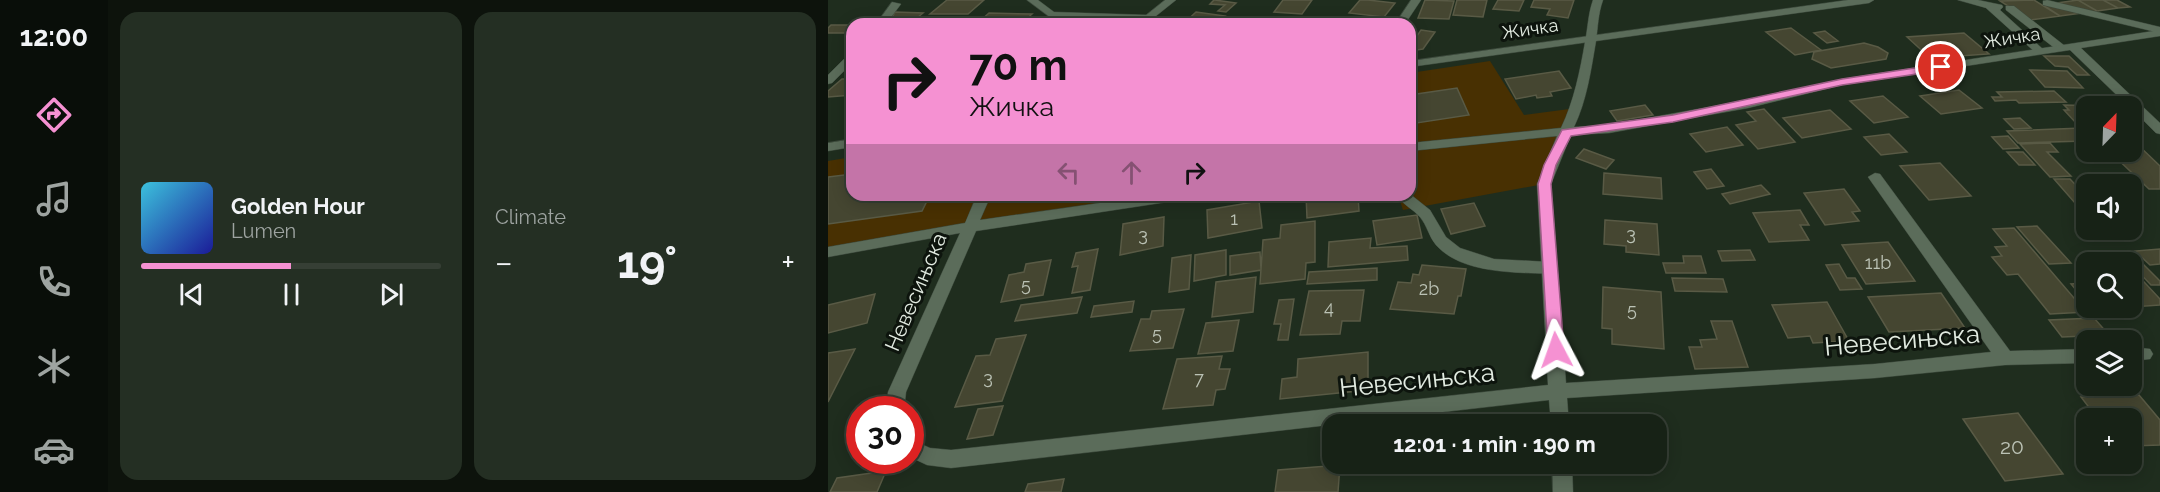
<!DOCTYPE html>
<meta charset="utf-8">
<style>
:root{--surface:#172216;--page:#242f23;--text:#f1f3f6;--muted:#9ea4a1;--line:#363f35;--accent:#f591d2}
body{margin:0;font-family:Raleway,sans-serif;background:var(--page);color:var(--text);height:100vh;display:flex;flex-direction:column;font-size:22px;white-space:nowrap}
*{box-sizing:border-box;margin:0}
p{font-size:20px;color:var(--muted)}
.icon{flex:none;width:33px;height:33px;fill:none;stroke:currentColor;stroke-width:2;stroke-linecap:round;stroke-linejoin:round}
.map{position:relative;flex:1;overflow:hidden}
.drawer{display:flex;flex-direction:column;gap:12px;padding:12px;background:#0d130c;width:720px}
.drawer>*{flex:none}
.hud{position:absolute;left:18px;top:18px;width:570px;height:183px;border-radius:18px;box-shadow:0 3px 15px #0003,0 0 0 2px var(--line);background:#f591d2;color:#111;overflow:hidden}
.needle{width:39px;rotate:23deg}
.buttons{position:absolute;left:1248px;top:96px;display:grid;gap:12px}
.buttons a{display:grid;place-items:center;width:66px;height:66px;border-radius:12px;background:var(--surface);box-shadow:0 3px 15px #0003,0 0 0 2px var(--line);font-size:30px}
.speed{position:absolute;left:18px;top:396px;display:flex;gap:12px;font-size:30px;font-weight:700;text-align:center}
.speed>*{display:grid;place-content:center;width:78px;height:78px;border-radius:50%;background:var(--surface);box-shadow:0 3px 15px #0003,0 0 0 2px var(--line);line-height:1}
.speed .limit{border:9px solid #d22;background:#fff;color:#111}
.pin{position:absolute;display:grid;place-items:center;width:51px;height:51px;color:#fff;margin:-26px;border:3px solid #fff;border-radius:50%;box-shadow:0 2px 6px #0007}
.me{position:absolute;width:66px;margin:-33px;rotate:356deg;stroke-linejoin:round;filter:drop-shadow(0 0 4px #0008)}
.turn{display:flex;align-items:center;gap:21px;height:126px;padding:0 24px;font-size:27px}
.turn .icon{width:78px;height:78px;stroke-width:2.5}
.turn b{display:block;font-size:42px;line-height:51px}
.lanes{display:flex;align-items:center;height:57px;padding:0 24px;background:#0003;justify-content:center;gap:30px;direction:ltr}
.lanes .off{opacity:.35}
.big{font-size:45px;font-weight:700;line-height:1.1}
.drawer .tile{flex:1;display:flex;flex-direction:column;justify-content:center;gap:9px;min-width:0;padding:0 21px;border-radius:18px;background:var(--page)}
.song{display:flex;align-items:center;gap:18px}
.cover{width:72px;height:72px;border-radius:9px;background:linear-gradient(135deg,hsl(190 70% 55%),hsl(240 70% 35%))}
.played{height:6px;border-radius:3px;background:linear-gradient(90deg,var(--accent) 50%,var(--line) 50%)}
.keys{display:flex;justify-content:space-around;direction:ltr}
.heat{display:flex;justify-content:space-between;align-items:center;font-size:33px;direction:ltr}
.drawer .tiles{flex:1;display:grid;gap:12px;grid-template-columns:repeat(2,1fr)}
.trip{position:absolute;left:494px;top:414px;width:345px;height:60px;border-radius:18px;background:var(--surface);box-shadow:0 3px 15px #0003,0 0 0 2px var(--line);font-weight:700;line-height:60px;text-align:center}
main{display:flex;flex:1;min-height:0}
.tab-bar{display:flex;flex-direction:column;width:108px;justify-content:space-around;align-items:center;background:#090e09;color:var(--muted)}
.tab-bar .icon{width:42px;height:42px}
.tab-bar .on{color:var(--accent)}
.tab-bar b{font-size:27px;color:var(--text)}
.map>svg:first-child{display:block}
.green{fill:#483002}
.building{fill:#454631;stroke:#595a45;stroke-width:1.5}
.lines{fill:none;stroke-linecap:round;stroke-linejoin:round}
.service-casing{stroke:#3c493c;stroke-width:1}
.minor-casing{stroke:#3c493c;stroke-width:1}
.secondary-casing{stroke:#3c493c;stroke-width:1}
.service{fill:#5b6c5a;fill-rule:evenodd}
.minor{fill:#5b6c5a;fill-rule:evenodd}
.secondary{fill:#5b6c5a;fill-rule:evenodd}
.route{fill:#f591d2;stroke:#9f5e88;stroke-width:1.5}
.labels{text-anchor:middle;stroke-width:6;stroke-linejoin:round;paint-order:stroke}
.far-street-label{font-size:18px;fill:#e2ebe1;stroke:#0d140d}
.number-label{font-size:18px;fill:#bbc2b5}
.street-label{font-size:21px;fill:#e2ebe1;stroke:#0d140d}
.near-number-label{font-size:21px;fill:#bbc2b5}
.near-street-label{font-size:26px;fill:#e2ebe1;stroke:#0d140d}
</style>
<main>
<nav class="tab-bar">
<b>12:00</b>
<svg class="icon on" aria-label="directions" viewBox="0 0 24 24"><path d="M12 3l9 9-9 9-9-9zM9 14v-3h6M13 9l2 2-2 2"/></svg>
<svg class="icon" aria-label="music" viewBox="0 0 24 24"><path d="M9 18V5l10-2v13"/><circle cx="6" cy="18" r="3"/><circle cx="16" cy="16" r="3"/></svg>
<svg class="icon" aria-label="phone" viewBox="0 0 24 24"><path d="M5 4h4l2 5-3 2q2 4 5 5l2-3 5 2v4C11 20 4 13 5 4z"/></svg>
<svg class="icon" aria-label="climate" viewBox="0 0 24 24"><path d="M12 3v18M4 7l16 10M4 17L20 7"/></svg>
<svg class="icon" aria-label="car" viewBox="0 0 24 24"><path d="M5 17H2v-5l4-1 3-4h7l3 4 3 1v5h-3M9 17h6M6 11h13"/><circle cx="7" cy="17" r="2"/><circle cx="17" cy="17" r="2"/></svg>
</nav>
<section class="drawer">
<div class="tiles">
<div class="tile">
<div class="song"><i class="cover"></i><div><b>Golden Hour</b><p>Lumen</p></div></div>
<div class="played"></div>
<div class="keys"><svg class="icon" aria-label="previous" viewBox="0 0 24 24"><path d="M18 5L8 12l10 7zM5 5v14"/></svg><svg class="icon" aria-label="pause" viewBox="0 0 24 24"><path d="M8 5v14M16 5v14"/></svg><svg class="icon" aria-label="next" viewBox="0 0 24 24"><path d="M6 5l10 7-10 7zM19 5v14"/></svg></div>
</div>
<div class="tile"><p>Climate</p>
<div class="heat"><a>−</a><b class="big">19°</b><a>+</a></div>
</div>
</div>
</section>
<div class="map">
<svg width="1332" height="492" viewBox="0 0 1332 492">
<rect width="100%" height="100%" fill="#1f2d1e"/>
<path class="green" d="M662 61 696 115 749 108 716 184 575 210 570 195H582V73Z
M24 157V195H359L0 252V161Z"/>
<path class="building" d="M119 0H156L140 14H102Z
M386 0H387L408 3 398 12 390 11 397 5 382 4Z
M455 0H484L474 14 446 12Z
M532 0H540L567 3 556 17 521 13Z
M597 0 626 1 621 19 590 18Z
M629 0H659L655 17 625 15Z
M670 0H696L691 11 665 9Z
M706 0H746L740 18 719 15 722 9 703 7Z
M1206 0 1232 16 1202 20 1172 1Z
M1250 0H1275L1290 8 1269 11Z
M1250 0 1269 11 1232 16 1215 5Z
M1275 0H1289L1302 7 1290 8Z
M67 12 95 13 84 22H61Z
M368 12 397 16 388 24H355Z
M161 13 204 14 195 22 152 21Z
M3 25H24V33H0V28Z
M963 28 993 50 967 55 938 32Z
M593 30 607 32 595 49 582 51V35L589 36Z
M997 31 1010 41 999 43 986 33Z
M1136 33 1161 54 1102 58 1079 37Z
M1036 43 1050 47 1060 53 1058 59 1003 68 984 59 986 52Z
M1216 56H1241L1261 75H1249L1240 67 1227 66Z
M1202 70 1239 71 1255 88 1217 87Z
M731 71 743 88 722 92 724 96 709 98 708 95 688 99 677 79Z
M14 79H24V95L0 97V91Z
M629 88 641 115 582 124V95Z
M1131 90 1154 108 1113 114 1092 96Z
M1226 91 1238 102 1191 103 1188 100 1167 101 1164 97H1174L1169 92Z
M1055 96 1080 117 1046 123 1022 101Z
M817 105 825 115 789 121 782 111Z
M1236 105 1276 106H1258V124H1249L1236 110H1241Z
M936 109 967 142 930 149 908 125 928 121 919 112Z
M1002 110 1023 129 974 138 955 118Z
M1192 118 1203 128 1186 129 1176 119Z
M899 127 915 145 878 152 862 134Z
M1254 128 1258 131V141L1190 143 1179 131Z
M1061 134 1079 152 1053 155 1036 137Z
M1180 136 1191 148 1175 149 1164 137Z
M1222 143 1230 152H1219L1243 176 1222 177 1192 144Z
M1304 144H1309L1332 166V189H1321L1282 152H1304Z
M756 149 786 160 778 169 748 158Z
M1179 152H1195L1207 165H1191Z
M1112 163 1143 196 1101 200 1072 166Z
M883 169 896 186 879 189 866 172Z
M776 173 833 178 834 199 775 194Z
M24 174V195H102L94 211 0 224V177Z
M1226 179H1242L1258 196V210L1254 211Z
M933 185 942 194 902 204 894 194Z
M1016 189 1032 211 1024 212 1031 221 997 225 976 193Z
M478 195H530L531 211 479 218Z
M431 201 434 228 380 238 379 210Z
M646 203 657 226 623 234 613 209Z
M972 210 981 225H972L981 240 941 242 925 213Z
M589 215 594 238 549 245 545 221Z
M336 217 335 246 292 255 295 224Z
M777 220 829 224 831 255 798 252V246L776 244Z
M487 221V262L478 263 477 279 432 284 435 240 452 238 453 225Z
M1209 226 1243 263 1221 264 1189 227Z
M1186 228 1258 312 1222 314 1190 274 1179 275 1164 257 1174 256 1167 247 1179 246 1165 229Z
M543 238 542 248 579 246 580 260 500 267 501 242Z
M1060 242 1087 281 1038 284 1014 245Z
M270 249 262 290 244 293 250 266 244 267 248 253Z
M1332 249V264L1322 265 1307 251Z
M398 250V275L366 281 367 255Z
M922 250 927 260 894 261 890 251Z
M1302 251 1332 281V285H1323L1304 265V262L1290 252Z
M432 252 433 270 402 275V256Z
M363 255 361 289 341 292 344 258Z
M855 256H873L878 273H838L835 263H856Z
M223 260 215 295 173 302 181 275 196 272 198 264Z
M1011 264 1019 278H1027L1034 289 1012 290 998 265Z
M594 265 638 269 633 296H630L626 314 562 309 570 282 583 283 585 274 591 275Z
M549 268V280L479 284 481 272Z
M1304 269 1332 299V305L1304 307Z
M428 277 425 312 384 317 388 282Z
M844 278 895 279 899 292 847 291Z
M1258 283V302L1243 284Z
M775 287 833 292 836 349 784 344V329L774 328Z
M536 290 532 321H514L512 334 472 335 481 291Z
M1113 293 1137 328 1061 332 1040 297Z
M47 294 39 323 0 333V305Z
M254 297 249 313 187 321 193 305Z
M466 299 460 340H450L453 324H446L451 300Z
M306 301 304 312 263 317 266 306Z
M999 302 1021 341 985 343 982 336 960 338 944 305Z
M356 309 345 348 302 351 313 319H322L324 311Z
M1266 318 1281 335 1234 337 1221 320Z
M411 320 405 351 370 354 378 323Z
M883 321H904L920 367 867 369 861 347H874L872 340 889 339Z
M198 335 174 401 127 407 148 356 162 355 168 339Z
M27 349 0 402V353Z
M540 352V390L452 399 454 379 469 377 470 359Z
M394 356 391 369H402L397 389 388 390 385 405 335 409 349 359Z
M1311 395 1332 420V445L1304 446V418H1269L1253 397Z
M175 406 165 435 139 439 150 409Z
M1190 413 1235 474 1177 481 1135 419Z
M512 465 510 492H447L450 470Z
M58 471 49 492H2L9 478Z
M236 479 233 492H197L200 484Z"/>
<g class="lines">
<defs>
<path id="service" d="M199 0H210L226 12 320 15 325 18 320 21 223 18Z
M1130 0H1150L1174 5 1175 7 1172 10 1217 51 1216 53H1208L1158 8Z
M1219 0 1332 27V33L1215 5V1Z
M1178 6H1186L1237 46V50H1229L1178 10Z
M582 194 602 210 618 237 632 248 666 259 722 262 727 264 730 268 727 272 722 274C686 272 634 274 608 245 601 237 599 225 592 217 585 209 574 204 568 195Z"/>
<path id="minor" d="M337 0H348L318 24H307Z
M583 0H593L577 24H567Z
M765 0H775C770 14 770 27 768 41 763 70 759 100 746 127L781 125 920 100 1014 79 1332 30V36L1253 48 1332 123V134L1328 133 1304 109V106H1300L1242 50 1014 85 920 108 781 133 743 135 723 184 738 383 1047 364 1163 352 1040 177 1047 173 1052 174 1182 351 1258 349V363L1177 365 1047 378 739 398 741 424H723L721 400 123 468 99 465 82 457V439L102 448 123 450 720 385 709 184 729 136 582 151V143L733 128C746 101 752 71 757 42 760 27 760 14 765 0Z
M64 2 73 4 58 24H48Z
M24 54V63L4 83 0 84V75L20 55Z
M149 195H163L152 220 328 195H366L359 199 148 231 78 392 76 410H58L60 392 132 233 0 257V247L137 223Z
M1304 347 1322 349 1325 354 1322 359 1304 361Z
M724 464H744L745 492H725Z"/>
<path id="secondary" d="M1020 0H1046L1041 3 582 67V61Z
M24 139V147L0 151V143Z"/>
</defs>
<use href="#service" class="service-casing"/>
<use href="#minor" class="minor-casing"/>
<use href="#secondary" class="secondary-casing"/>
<use href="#service" class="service"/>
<use href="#minor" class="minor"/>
<use href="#secondary" class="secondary"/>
</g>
<path class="route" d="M1113 64 1118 67 1116 70 1014 85 845 122 743 136 728 165 723 184 736 350 733 354 728 356 722 354 720 350 710 184 716 165 734 130 845 115 1014 79Z"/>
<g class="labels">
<g class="far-street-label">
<text transform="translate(702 29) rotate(-8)" y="6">Жичка</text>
<text transform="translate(1184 38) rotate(-9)" y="6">Жичка</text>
</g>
<g class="number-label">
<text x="406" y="225">1</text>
<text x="803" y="240">3</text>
<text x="315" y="241">3</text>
<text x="1050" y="269">11b</text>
<text x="198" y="291">5</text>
<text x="601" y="295">2b</text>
<text x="501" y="314">4</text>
<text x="804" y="316">5</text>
<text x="329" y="340">5</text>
<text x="160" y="384">3</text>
<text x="371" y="385">7</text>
</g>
<g class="street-label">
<text transform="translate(88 292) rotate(-67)" y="7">Невесињска</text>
</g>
<g class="near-number-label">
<text x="1184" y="454">20</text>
</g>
<g class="near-street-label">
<text transform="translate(1074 340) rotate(-5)" y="9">Невесињска</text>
<text transform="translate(589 380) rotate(-6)" y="9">Невесињска</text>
</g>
</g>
</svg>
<div class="buttons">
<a><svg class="needle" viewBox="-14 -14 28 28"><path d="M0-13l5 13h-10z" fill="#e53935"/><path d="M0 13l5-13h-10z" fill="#9ea4a1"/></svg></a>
<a><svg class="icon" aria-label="sound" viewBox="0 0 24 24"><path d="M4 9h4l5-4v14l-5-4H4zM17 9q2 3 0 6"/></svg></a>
<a><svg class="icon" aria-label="search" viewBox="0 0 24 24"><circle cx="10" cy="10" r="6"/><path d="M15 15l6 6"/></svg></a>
<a><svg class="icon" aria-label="layers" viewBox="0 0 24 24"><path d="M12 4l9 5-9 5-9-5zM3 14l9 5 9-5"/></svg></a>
<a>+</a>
</div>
<div class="speed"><div class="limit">30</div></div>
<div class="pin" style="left:1113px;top:67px;background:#d93025"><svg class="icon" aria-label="arrive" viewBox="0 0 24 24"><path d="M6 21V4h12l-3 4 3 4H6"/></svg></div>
<svg class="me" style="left:728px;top:350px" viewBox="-20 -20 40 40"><path d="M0-17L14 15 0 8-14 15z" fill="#f591d2" stroke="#fff" stroke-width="4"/></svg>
<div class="trip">12:01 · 1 min · 190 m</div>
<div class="hud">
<div class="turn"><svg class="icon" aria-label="right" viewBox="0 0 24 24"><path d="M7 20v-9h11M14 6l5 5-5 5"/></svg><div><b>70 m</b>Жичка</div></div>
<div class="lanes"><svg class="icon off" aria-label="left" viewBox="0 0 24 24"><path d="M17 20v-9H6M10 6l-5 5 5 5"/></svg><svg class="icon off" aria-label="ahead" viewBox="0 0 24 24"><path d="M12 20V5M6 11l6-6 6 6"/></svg><svg class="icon" aria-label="right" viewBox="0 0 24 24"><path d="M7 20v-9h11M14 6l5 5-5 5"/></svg></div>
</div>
</div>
</main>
